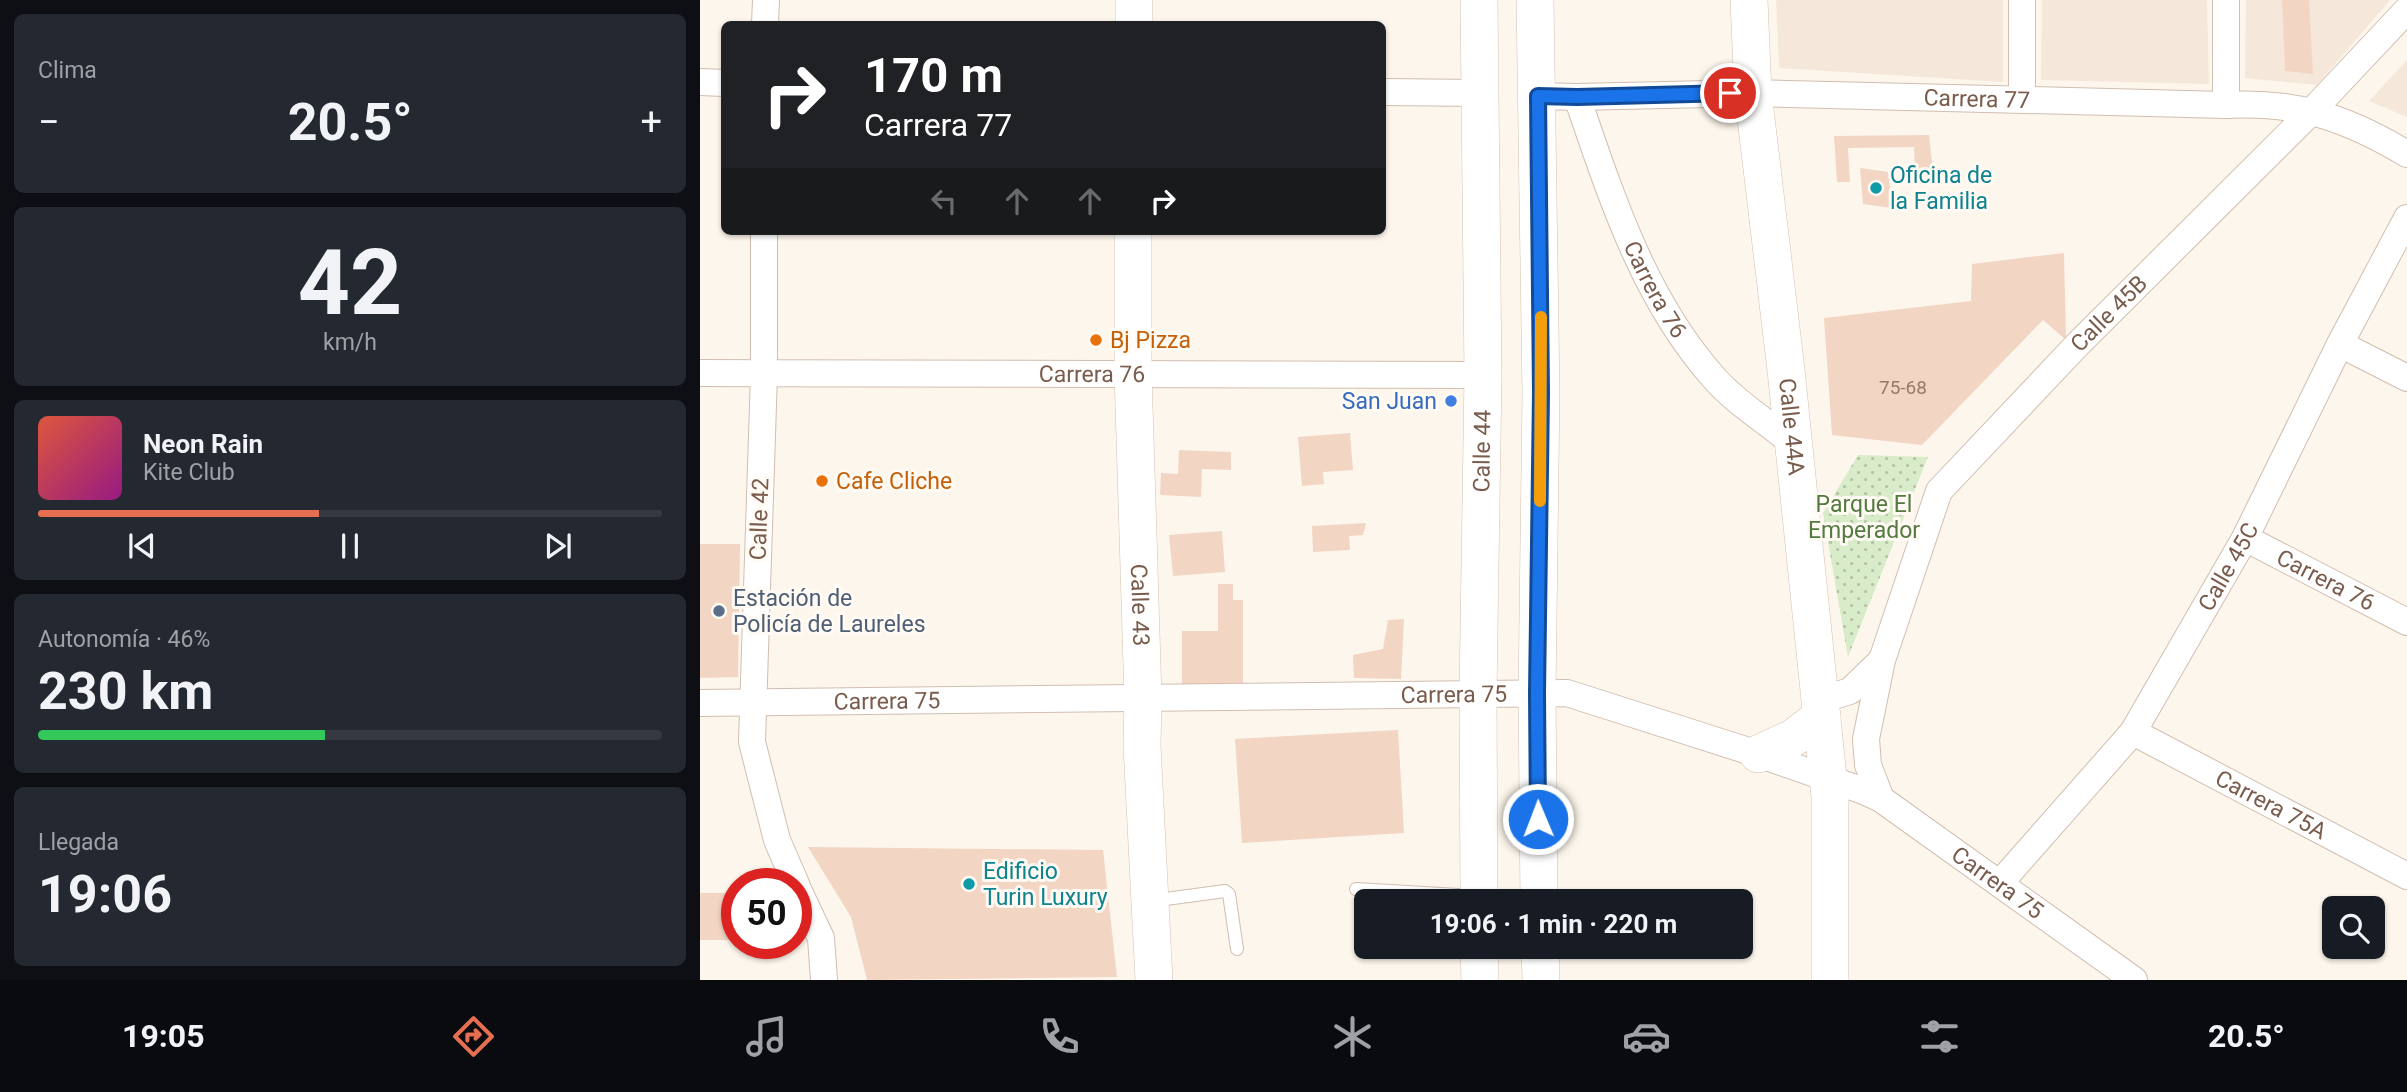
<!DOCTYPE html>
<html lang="es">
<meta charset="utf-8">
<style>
:root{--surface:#171b24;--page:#242831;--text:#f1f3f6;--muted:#9ea1a6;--line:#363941;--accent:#e76f51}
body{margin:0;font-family:Roboto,sans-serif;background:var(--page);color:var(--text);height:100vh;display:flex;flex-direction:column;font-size:26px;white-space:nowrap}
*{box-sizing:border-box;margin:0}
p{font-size:23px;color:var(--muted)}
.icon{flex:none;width:38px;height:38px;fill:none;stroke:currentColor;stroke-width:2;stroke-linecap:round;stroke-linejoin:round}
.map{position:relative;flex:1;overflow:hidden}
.sheet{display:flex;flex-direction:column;gap:14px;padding:14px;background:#0d0f14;width:700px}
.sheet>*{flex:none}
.banner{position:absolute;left:21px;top:21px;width:665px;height:214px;border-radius:10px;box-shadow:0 2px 5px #0004;background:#202124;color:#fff;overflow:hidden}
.fabs{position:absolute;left:1622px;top:896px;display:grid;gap:14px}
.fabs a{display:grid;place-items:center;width:63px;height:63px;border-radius:10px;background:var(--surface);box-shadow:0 2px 5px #0004;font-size:35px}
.speed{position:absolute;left:21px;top:868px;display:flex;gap:14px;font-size:35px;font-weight:700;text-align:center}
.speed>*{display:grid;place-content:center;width:91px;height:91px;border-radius:50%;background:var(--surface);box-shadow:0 2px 5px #0004;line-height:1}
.speed .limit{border:10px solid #d22;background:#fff;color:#111}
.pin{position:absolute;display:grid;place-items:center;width:60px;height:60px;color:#fff;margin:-30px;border:4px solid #fff;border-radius:50%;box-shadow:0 2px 7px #0007}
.me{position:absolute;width:77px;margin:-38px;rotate:359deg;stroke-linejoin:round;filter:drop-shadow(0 0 5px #0008)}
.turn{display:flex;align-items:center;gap:24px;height:147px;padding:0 28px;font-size:32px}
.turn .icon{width:91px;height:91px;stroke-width:2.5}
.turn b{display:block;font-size:49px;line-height:60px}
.lanes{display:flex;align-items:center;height:66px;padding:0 28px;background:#0003;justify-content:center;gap:35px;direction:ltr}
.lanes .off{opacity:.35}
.big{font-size:52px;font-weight:700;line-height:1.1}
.sheet .tile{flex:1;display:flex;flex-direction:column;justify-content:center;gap:10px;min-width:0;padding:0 24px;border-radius:10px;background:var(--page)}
.sheet .dial{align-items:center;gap:0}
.dial b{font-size:91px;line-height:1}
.song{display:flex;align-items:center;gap:21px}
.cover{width:84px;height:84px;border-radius:10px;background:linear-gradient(135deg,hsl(10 70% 55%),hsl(310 70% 35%))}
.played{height:7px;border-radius:4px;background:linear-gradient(90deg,var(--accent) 45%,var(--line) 45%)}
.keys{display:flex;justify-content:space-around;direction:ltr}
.heat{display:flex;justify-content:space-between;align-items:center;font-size:38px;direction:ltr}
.charge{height:10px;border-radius:5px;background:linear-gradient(90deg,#34c759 46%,var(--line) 0)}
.trip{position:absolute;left:654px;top:889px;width:399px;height:70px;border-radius:10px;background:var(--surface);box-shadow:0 2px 5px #0004;font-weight:700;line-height:70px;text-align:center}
.tab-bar{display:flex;height:112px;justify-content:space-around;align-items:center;background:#090b0e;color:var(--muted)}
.tab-bar .icon{width:49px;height:49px}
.tab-bar .selected{color:var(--accent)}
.tab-bar b{font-size:32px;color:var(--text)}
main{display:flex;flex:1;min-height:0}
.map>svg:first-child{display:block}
.residential{fill:#f5e8da}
.park{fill:url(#park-dots)}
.building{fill:#f3d5c3}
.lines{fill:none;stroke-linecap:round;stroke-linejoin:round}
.lane-casing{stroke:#d1beb0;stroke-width:14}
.street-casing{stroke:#d1beb0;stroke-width:28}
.secondary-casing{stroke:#d6c0b0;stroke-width:38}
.lane{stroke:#fff;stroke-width:12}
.street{stroke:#fff;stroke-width:26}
.secondary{stroke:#fff;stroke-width:37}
.route-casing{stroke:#114b97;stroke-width:18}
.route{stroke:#1a73e8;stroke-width:12}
.slow{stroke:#f59e0b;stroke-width:12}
.culture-dot{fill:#0f9aa8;stroke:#fffaf3;stroke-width:2.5}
.food-dot{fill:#e8710a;stroke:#fffaf3;stroke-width:2.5}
.shop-dot{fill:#3f7fe0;stroke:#fffaf3;stroke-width:2.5}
.service-dot{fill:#5c6f8a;stroke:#fffaf3;stroke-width:2.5}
.labels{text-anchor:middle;stroke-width:6;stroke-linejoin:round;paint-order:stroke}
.number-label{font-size:19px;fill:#987a6a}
.street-label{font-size:23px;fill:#7a5c4d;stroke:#fffaf3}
.culture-label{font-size:23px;fill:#0d838f;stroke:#fffaf3;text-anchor:start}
.food-label{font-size:23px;fill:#c56008;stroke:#fffaf3;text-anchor:start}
.shop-label{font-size:23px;fill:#366cbe;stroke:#fffaf3;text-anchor:end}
.park-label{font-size:23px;fill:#537a41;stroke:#fffaf3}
.service-label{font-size:23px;fill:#4e5e75;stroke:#fffaf3;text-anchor:start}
</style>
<main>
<section class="sheet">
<div class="tile"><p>Clima</p>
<div class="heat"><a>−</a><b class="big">20.5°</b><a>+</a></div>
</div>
<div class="tile dial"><b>42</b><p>km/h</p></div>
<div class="tile">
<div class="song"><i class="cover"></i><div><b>Neon Rain</b><p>Kite Club</p></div></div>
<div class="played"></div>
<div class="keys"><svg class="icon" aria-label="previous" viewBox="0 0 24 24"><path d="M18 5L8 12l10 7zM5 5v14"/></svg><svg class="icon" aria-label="pause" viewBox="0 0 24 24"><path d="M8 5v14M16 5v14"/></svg><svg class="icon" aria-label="next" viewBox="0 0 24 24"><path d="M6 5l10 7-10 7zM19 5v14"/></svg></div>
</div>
<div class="tile"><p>Autonomía · 46%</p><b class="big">230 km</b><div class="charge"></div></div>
<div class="tile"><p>Llegada</p><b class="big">19:06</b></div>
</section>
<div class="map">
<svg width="1707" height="980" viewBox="0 0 1707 980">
<defs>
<pattern id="park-dots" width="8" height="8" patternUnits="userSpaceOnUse" patternTransform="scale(1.75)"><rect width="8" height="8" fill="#d8ecc9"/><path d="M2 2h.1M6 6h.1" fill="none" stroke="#b4c2a5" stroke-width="1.8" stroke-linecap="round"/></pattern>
</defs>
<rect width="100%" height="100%" fill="#fdf6ec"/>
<path class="residential" d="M1076 0H1303V82L1079 68Z
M1342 0H1507L1509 84 1341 80Z
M1546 0H1690L1617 85 1545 78Z
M1707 60V117L1669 101Z"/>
<path class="park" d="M1158 455 1228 457 1148 657 1123 513Z"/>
<path class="building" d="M1582 0H1609L1613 74 1585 71Z
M1229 135 1233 172 1215 173 1214 147 1148 148 1150 182H1137L1134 136Z
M1160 168 1188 172 1192 208 1163 204Z
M1364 253 1366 340 1343 320 1222 445 1132 435 1124 318 1271 301 1272 264Z
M650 433 653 470 623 472 624 484 602 486 598 437Z
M479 450 531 452V470L502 469 501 497 460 495 461 473 478 474Z
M666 523 663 535 649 536 650 550 613 552 612 526Z
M522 531 525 572 473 576 469 535Z
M0 544H40L38 677 0 678Z
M518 584H533V600H543V685L482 684V631H518Z
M704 619 701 679 654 678 653 655 683 649 688 620Z
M698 730 704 833 542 843 535 739Z
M108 847 403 850 417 977 167 980 151 917Z
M0 893H37V940H0Z"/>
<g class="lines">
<defs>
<path id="lane" d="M656 889 775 896
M451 901 525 891 529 894 537 949"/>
<g id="street">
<path d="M1322 0V99"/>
<path d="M1526 0V105"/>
<path d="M65 24 66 0"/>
<path d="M0 82 24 83"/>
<path d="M682 92 780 93"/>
<path id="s1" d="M838 96 877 97 1053 93 1526 105C1597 101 1647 118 1707 154"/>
<path id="s2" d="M877 97C911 196 944 300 1015 379 1037 404 1068 422 1093 444"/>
<path d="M64 231V374L52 742 77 840 96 884"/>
<path d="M1640 344 1707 378"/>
<path id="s3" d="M0 373 783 375"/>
<path id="s4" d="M1545 538 1707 622"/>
<path d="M1121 700 1150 691 1182 660"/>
<path id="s5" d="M0 703 867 693 1058 754 1161 790 1181 799 1434 980"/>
<path id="s6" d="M1433 732 1707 876"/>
<path id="s7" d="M1181 799 1168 765 1166 739 1182 660 1239 491 1379 343 1612 111 1707 10"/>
<path id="s8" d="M1300 883 1433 732 1545 538 1640 344 1707 218"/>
<path d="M96 885 121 938 124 980"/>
</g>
<g id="secondary">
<path d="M835 0 841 393 837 693 839 901"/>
<path id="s9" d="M1049 0 1053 93 1086 370 1130 797V980"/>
<path d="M434 24V0"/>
<path id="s10" d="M433 231V373L443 698 442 746 454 980"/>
<path d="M1058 754 1093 738 1122 716"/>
<path id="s11" d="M779 901 778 694 783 375 779 0"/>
<path d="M779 947 780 980"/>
<path d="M840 947 841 980"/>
</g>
</defs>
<use href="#lane" class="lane-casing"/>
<use href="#street" class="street-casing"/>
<use href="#secondary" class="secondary-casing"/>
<use href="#lane" class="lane"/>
<use href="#street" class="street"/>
<use href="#secondary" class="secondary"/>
</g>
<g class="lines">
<defs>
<path id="route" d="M838 819 837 693 841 393 838 96 877 97 1030 93"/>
</defs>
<use href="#route" class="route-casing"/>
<use href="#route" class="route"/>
<path class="slow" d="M840 501 841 317"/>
</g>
<g class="culture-dot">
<circle cx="1176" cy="188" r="7"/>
<circle cx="269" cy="884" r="7"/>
</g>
<g class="food-dot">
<circle cx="396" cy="340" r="7"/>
<circle cx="122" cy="481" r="7"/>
</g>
<circle class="shop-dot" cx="751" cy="401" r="7"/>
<circle class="service-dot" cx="19" cy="611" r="7"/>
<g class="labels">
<g class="number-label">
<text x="1203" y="394">75-68</text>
</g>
<g class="street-label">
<text dy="8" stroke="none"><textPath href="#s1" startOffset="439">Carrera 77</textPath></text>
<text dy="8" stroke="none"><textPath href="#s2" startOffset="208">Carrera 76</textPath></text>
<text dy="8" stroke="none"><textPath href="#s7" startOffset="567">Calle 45B</textPath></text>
<text dy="8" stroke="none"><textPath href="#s3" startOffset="392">Carrera 76</textPath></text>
<text dy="8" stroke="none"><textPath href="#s9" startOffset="429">Calle 44A</textPath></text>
<text dy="8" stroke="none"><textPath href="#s11" startOffset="450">Calle 44</textPath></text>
<text transform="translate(59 519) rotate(-88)" y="8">Calle 42</text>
<text dy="8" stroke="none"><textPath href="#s8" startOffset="392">Calle 45C</textPath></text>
<text dy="8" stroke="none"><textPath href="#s4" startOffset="91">Carrera 76</textPath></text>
<text dy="8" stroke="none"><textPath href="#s10" startOffset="374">Calle 43</textPath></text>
<text dy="8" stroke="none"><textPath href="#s5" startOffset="754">Carrera 75</textPath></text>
<text dy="8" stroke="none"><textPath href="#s5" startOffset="187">Carrera 75</textPath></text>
<text dy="8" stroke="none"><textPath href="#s6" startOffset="156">Carrera 75A</textPath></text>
<text dy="8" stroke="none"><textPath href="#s5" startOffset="1342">Carrera 75</textPath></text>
</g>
<g class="culture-label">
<text x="1190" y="183">Oficina de<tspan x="1190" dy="26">la Familia</tspan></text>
<text x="283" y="879">Edificio<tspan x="283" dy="26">Turin Luxury</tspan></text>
</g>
<g class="food-label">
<text x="410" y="348">Bj Pizza</text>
<text x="136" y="489">Cafe Cliche</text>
</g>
<g class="shop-label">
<text x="737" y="409">San Juan</text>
</g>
<g class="park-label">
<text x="1164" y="512">Parque El<tspan x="1164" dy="26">Emperador</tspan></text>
</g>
<g class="service-label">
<text x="33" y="606">Estación de<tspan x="33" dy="26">Policía de Laureles</tspan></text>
</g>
</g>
</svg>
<div class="fabs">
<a><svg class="icon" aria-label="search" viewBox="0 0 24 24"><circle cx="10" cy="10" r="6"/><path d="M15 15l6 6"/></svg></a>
</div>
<div class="speed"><div class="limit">50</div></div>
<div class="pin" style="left:1030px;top:93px;background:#d93025"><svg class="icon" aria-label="arrive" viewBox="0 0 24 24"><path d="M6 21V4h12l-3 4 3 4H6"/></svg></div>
<svg class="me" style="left:838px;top:819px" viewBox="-20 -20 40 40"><circle r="17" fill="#1a73e8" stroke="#fff" stroke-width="3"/><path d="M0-11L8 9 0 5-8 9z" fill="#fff"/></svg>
<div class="trip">19:06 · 1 min · 220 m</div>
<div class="banner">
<div class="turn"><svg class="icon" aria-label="right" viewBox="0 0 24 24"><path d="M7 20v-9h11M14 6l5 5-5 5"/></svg><div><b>170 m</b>Carrera 77</div></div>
<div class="lanes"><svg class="icon off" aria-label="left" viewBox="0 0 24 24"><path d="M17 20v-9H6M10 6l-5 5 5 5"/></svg><svg class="icon off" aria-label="ahead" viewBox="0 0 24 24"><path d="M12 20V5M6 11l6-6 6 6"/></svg><svg class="icon off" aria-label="ahead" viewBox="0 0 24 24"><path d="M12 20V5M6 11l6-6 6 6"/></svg><svg class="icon" aria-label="right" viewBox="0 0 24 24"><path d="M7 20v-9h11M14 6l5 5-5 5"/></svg></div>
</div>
</div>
</main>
<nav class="tab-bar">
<b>19:05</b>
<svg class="icon selected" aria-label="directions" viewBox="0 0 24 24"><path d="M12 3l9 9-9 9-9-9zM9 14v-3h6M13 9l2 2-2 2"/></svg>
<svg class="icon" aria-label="music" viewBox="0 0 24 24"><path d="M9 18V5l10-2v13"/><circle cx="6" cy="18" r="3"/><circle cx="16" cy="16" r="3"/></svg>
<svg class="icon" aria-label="phone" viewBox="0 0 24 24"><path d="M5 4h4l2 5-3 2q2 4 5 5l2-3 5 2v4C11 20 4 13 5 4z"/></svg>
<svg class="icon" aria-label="climate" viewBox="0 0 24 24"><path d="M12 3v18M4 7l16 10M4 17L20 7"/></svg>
<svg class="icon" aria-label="car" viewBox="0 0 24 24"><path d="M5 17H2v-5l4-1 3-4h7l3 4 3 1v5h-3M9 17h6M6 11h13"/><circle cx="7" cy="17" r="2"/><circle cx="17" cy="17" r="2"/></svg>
<svg class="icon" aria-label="filters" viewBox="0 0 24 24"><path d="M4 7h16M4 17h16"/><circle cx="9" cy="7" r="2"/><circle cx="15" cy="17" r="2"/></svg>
<b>20.5°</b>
</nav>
